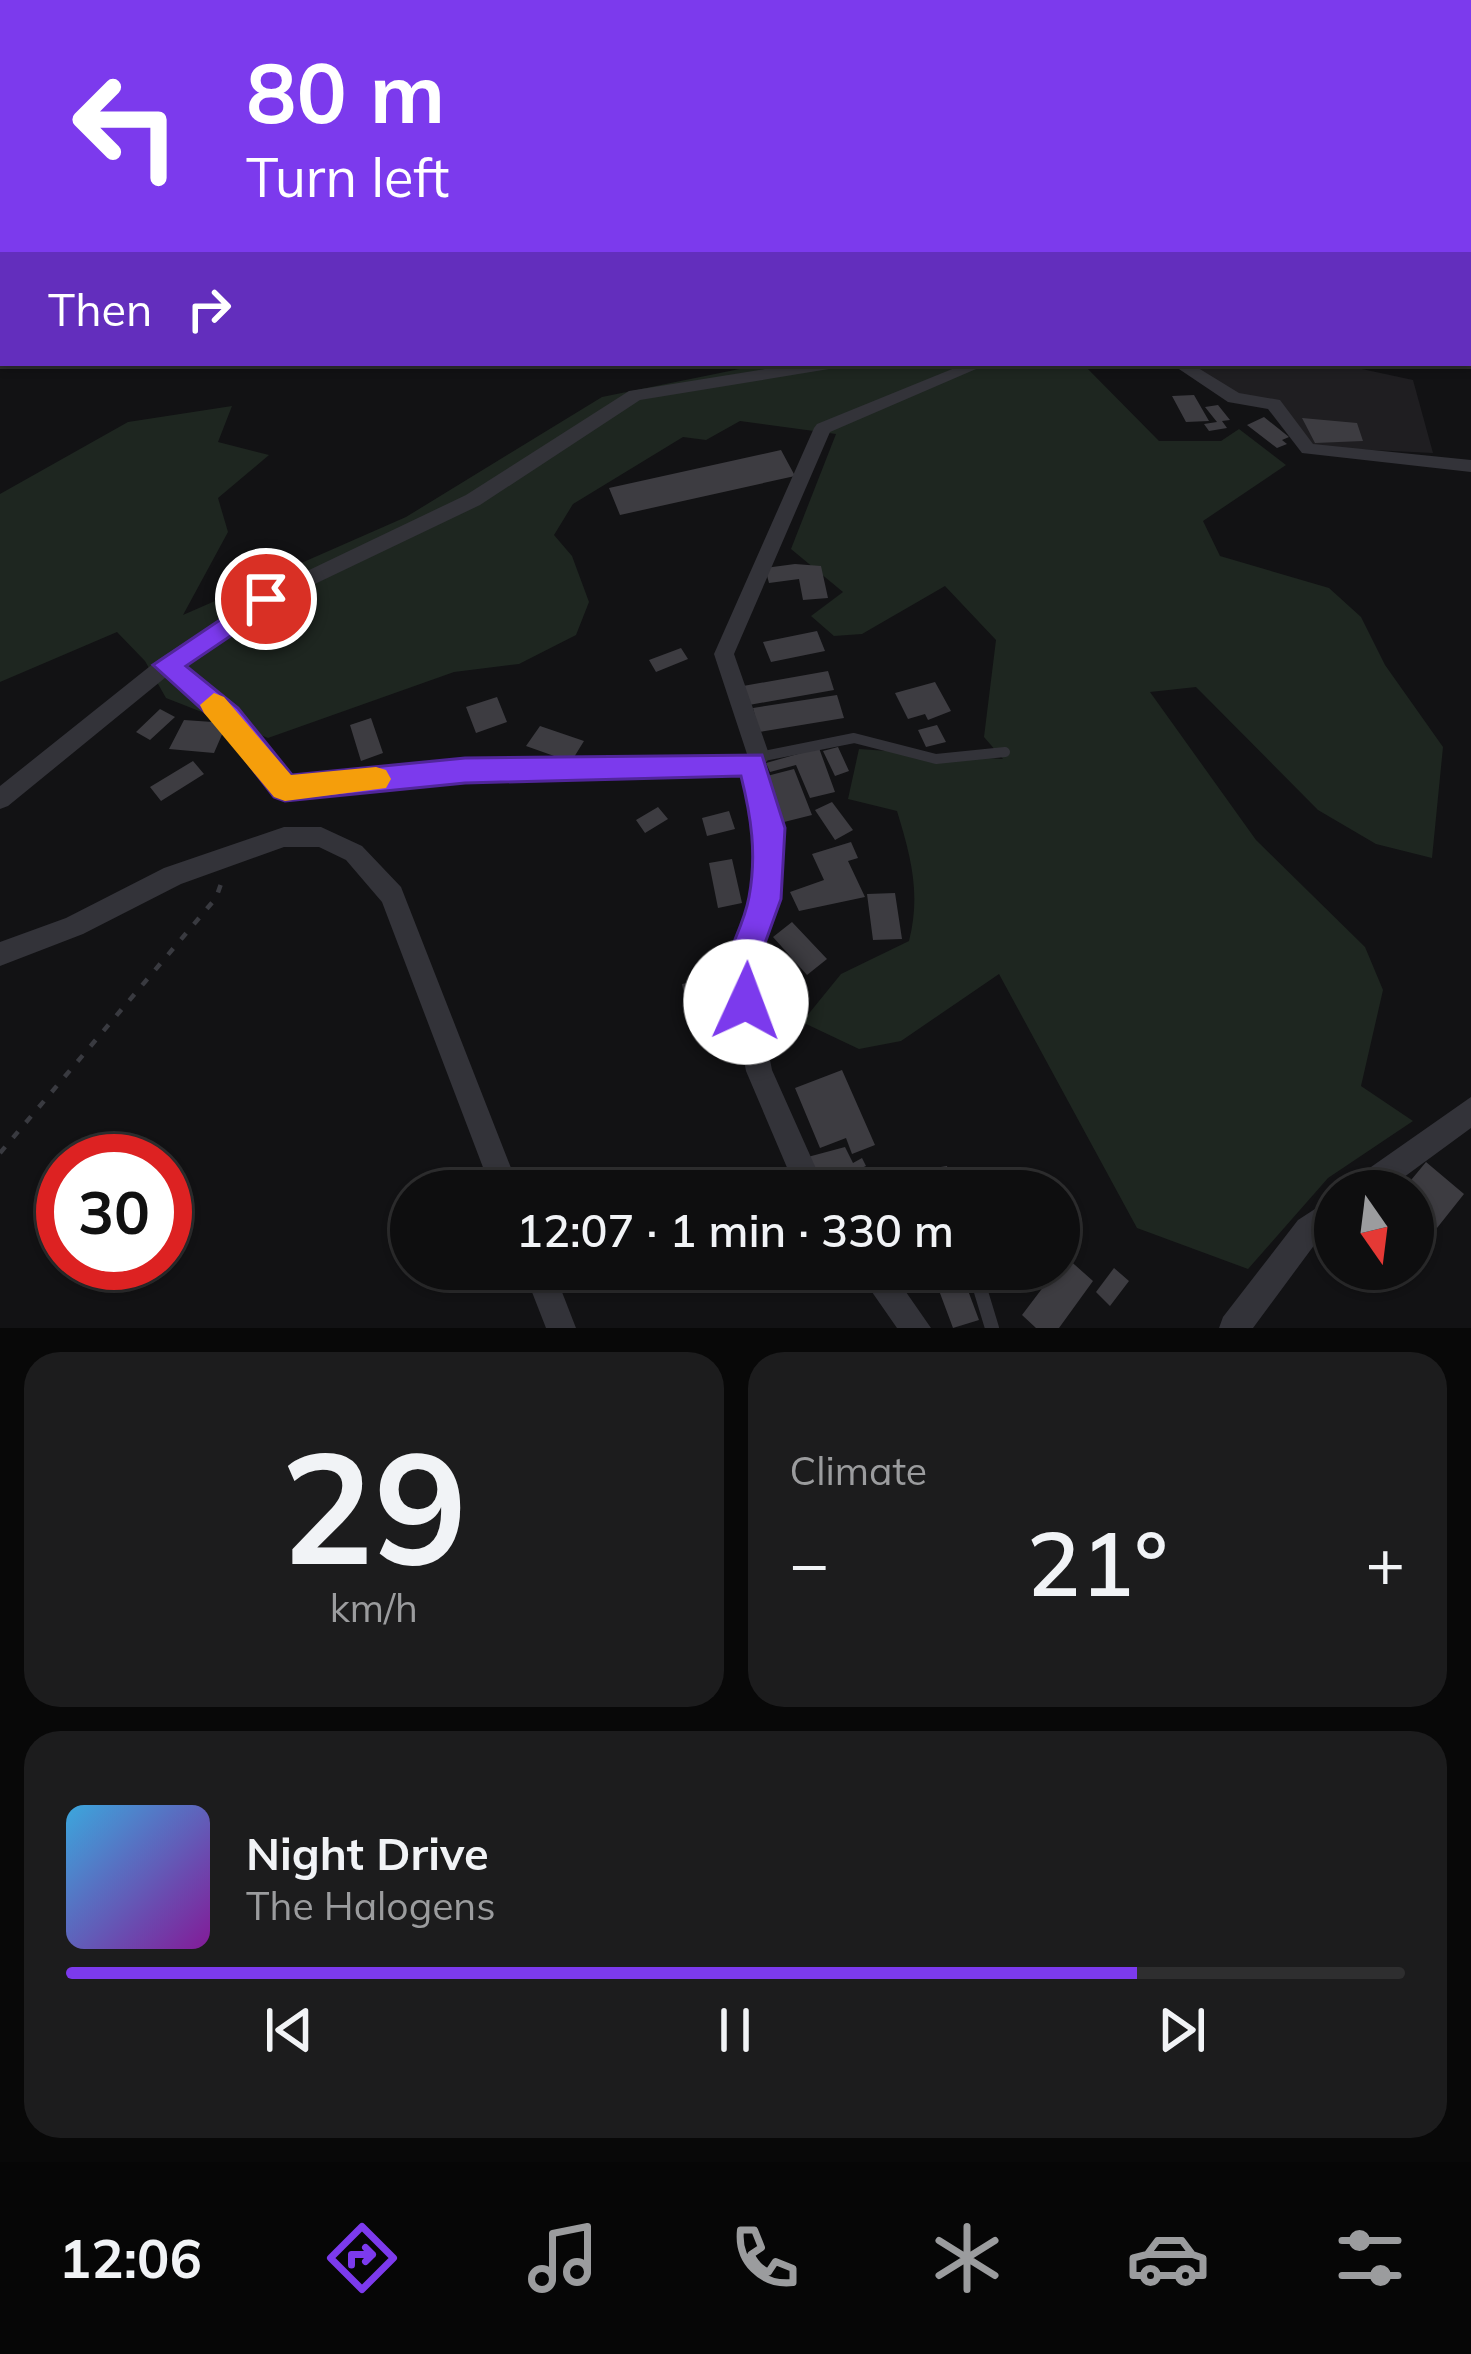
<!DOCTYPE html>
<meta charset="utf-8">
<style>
:root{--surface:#0e0e0f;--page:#1c1c1d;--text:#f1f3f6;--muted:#9b9c9e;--line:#2e2e2f;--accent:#7c3aed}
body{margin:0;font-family:Mulish,sans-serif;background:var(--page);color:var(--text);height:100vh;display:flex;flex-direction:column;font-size:45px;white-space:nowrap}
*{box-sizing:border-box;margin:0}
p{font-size:39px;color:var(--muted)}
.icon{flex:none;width:66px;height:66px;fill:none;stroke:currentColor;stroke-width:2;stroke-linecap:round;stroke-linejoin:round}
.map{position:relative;height:1328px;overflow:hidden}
.drawer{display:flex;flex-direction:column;gap:24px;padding:24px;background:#080808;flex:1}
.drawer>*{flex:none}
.hud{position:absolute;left:0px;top:0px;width:1473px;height:366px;box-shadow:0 3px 9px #0004,0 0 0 3px var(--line);background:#7c3aed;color:#fff;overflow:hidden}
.needle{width:78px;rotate:166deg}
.fabs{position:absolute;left:1314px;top:1170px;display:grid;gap:24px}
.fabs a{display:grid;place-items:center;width:120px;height:120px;border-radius:50%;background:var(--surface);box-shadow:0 3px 9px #0004,0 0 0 3px var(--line);font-size:60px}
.speed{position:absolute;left:36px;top:1134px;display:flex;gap:24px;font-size:60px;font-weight:700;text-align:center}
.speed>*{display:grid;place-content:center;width:156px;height:156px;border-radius:50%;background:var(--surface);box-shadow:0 3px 9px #0004,0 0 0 3px var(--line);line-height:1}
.speed .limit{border:18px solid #d22;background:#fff;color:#111}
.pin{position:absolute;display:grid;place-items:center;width:102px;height:102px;color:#fff;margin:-51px;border:6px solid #fff;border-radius:50%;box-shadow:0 3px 12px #0007}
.me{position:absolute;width:132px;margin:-66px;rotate:2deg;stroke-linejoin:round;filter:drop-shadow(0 0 9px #0008)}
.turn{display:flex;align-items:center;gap:42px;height:252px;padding:0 48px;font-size:54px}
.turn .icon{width:156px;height:156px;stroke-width:2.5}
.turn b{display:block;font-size:84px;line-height:102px}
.then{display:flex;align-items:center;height:114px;padding:0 48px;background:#0003;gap:24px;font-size:45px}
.big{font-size:90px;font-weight:600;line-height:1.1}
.drawer .widget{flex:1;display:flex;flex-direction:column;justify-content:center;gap:18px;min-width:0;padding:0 42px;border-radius:36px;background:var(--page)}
.drawer .dial{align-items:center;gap:0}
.dial b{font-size:156px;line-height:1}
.song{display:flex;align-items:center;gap:36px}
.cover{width:144px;height:144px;border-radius:18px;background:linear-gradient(135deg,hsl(200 70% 55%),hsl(290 70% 35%))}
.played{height:12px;border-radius:6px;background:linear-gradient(90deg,var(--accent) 80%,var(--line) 80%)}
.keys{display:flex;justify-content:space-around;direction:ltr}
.heat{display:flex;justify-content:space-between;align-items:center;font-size:66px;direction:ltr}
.drawer .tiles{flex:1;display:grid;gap:24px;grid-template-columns:1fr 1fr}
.widget:last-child{grid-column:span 2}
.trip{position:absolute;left:390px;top:1170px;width:690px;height:120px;border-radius:60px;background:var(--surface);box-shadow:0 3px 9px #0004,0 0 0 3px var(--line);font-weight:600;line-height:120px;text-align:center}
.menu{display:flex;height:192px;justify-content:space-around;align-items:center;background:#060606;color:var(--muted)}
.menu .icon{width:84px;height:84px}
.menu .active{color:var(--accent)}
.menu b{font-size:54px;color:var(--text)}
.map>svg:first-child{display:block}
.built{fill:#1f1e21}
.green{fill:#1e2620}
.building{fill:#3d3c41}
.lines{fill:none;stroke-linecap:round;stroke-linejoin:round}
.path{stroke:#393a40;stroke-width:4.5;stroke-dasharray:8 12;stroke-linecap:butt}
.lane-far2{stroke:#333339;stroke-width:6}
.lane-far1{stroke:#333339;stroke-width:10}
.lane{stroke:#333339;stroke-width:14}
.street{fill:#333339;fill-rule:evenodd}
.secondary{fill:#414248;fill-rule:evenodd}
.route{fill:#7c3aed;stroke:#51269a;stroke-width:3}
.slow{fill:#f59e0b}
</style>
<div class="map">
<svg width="1471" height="1328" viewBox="0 0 1471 1328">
<rect width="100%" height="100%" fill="#121214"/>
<path class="built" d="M1189 363H1334L1413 380 1433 453 1311 447 1272 400 1232 394Z"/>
<path class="green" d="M769 363H1082L1159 441H1221L1239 429 1286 465 1203 521 1220 556 1329 588 1361 617 1385 665 1443 747 1432 858 1376 844 1318 810 1196 687 1150 692 1256 840 1365 947 1383 990 1361 1086 1413 1121 1328 1178 1248 1269 1137 1228 999 974 901 1041 859 1049 802 1022 841 974 909 941C921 894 911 857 897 811L848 799 859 749 1003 759 984 737 996 640 945 586 862 634 834 636 811 616 843 592 791 549 836 434 740 421 706 440 683 437 573 504 554 535 572 556 589 602 576 635 519 664 454 672 268 738 166 698 145 661 117 632 0 682V494L128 422 232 406 218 442 269 455 218 498 228 532 183 615 406 517 602 397Z"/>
<path class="building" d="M1194 395 1209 421 1186 422 1172 396Z
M1218 405 1230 420 1222 421 1227 428 1209 431 1204 424 1217 422 1205 407Z
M1264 417 1289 437 1282 440 1287 444 1277 448 1247 425Z
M1302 418 1357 423 1363 441 1315 443Z
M781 450 795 476 620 515 609 488Z
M795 564 821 566 828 598 803 600 799 579 769 583 765 568Z
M817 631 825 651 771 662 763 642Z
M681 648 688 659 656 672 649 660Z
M828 671 834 690 749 705 743 686Z
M935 682 951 711 928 720 925 714 908 719 895 693Z
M837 695 844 718 759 732 753 708Z
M497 697 507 722 476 733 466 707Z
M160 709 175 717 150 740 136 732Z
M371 718 383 753 361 761 350 725Z
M184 720 227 723 214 753 169 749Z
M937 725 946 742 926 747 918 730Z
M540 726 584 741 571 762 526 746Z
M838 747 849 771 835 776 823 751Z
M819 748 835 792 810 798 796 765 770 772 766 763Z
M193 761 204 774 161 801 150 787Z
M794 769 812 815 776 824 759 778Z
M832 802 853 830 835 840 815 810Z
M658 807 668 819 645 833 636 820Z
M729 811 735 829 707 836 702 818Z
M851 842 858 858 848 861 865 897 799 911 790 892 824 880 812 854Z
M732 859 742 903 718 908 709 863Z
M895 893 902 939 873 940 867 894Z
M792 922 827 959 807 975 773 937Z
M726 975 740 1038 715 1044 711 1026 691 1030 682 984Z
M842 1070 875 1145 852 1154 846 1138 820 1148 795 1088Z
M845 1147 853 1163 862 1158 866 1166 831 1182 825 1170 812 1176 804 1158Z
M1426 1162 1464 1194 1437 1228 1413 1206V1191H1402Z
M947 1166 953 1191H881L878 1177Z
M1066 1257 1093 1281 1059 1328H1036L1022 1315Z
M1114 1268 1129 1281 1110 1306 1096 1292Z
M931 1269H960L979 1320 953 1328Z"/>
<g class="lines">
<path class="path" d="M0 1153 216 898 222 881"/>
<path class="lane-far2" d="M114 0 125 3
M383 0 387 3
M5 3 19 0"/>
<path class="lane-far1" d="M759 757 854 738 936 759 1005 752"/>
<path class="lane" d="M975 1272 992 1328"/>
<path class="street" d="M23 0H35L34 3H22Z
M582 0H598L601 3H585Z
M3 29V38L0 39V30Z
M1470 104H1471V112H1470Z
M1470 253 1471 254V264L1470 263Z
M1470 346H1471V356H1470Z
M803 363H843L835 368 640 400 480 505 273 604 181 666 236 710 290 778 465 761 747 754 714 654 814 428 817 424 967 363H990L830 432 734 654 770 757 764 765 782 828 777 899 752 967 772 1070 826 1191H797L746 1071 726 967 753 899 758 828 743 773 465 779 285 798 277 795 220 722 166 677 8 806 0 809V786L159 659 259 594 466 495 629 391Z
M1170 363H1190L1239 393 1280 400 1313 444 1471 460V472L1302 453 1268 409 1228 402Z
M284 827H321L362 846 401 887 520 1191H492L382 902 346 860 319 847H284L181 884 83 934 0 966V942L66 918 164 868Z
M1471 1097V1128L1385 1191H1347L1351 1181Z
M1335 1196V1228L1318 1240 1253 1328H1219L1223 1317 1298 1220Z
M523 1269H553L576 1328H546Z
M856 1269H890L931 1328H897Z"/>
<path class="secondary" d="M1470 134H1471V147H1470Z"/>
</g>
<path class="route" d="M266 589 275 592V606L186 666 238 708 292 775 465 758 762 755 785 828 781 899 756 968 763 1002 758 1013 746 1018 734 1013C711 961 740 945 749 897 757 854 751 816 741 776L465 783 285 801 274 797 218 724 153 665Z"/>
<path class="slow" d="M214 693 224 697 291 775 376 767 386 770 391 779 386 788 285 801 274 797 204 713 200 705Z"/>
</svg>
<div class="fabs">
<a><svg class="needle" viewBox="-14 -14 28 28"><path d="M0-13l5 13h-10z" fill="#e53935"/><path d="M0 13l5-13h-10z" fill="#9b9c9e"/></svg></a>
</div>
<div class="speed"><div class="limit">30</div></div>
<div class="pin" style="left:266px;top:599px;background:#d93025"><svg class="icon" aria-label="arrive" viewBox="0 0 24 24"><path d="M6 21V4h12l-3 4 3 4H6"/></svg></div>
<svg class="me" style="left:746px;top:1002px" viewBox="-20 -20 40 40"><circle r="19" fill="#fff"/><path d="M0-13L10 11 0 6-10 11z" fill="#7c3aed"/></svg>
<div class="trip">12:07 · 1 min · 330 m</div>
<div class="hud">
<div class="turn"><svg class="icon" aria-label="left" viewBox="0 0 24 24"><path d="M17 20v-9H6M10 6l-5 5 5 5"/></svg><div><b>80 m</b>Turn left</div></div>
<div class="then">Then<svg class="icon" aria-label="right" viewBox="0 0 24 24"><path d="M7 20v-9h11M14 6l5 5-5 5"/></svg></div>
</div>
</div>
<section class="drawer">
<div class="tiles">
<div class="widget dial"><b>29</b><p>km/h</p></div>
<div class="widget"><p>Climate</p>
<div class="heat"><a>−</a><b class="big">21°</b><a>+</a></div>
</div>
<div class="widget">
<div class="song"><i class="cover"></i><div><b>Night Drive</b><p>The Halogens</p></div></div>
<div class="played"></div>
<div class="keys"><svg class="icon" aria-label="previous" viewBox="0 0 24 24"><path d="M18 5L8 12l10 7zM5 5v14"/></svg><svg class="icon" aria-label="pause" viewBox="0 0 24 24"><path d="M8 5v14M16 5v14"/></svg><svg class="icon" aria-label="next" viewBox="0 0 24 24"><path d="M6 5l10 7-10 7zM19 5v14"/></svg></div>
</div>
</div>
</section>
<nav class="menu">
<b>12:06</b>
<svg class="icon active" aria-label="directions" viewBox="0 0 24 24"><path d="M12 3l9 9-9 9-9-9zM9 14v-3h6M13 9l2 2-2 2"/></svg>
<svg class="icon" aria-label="music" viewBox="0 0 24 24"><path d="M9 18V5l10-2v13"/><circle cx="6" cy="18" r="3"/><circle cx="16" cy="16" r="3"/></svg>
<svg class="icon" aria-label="phone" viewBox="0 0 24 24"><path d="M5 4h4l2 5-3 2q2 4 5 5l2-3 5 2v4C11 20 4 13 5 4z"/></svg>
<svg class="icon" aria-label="climate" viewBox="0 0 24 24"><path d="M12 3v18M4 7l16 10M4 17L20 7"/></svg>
<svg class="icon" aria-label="car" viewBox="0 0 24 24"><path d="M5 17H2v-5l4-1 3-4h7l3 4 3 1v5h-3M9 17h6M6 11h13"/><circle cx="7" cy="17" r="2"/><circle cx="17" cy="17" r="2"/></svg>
<svg class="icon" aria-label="filters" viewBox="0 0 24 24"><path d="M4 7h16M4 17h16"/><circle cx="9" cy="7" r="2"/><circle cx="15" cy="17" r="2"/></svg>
</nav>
